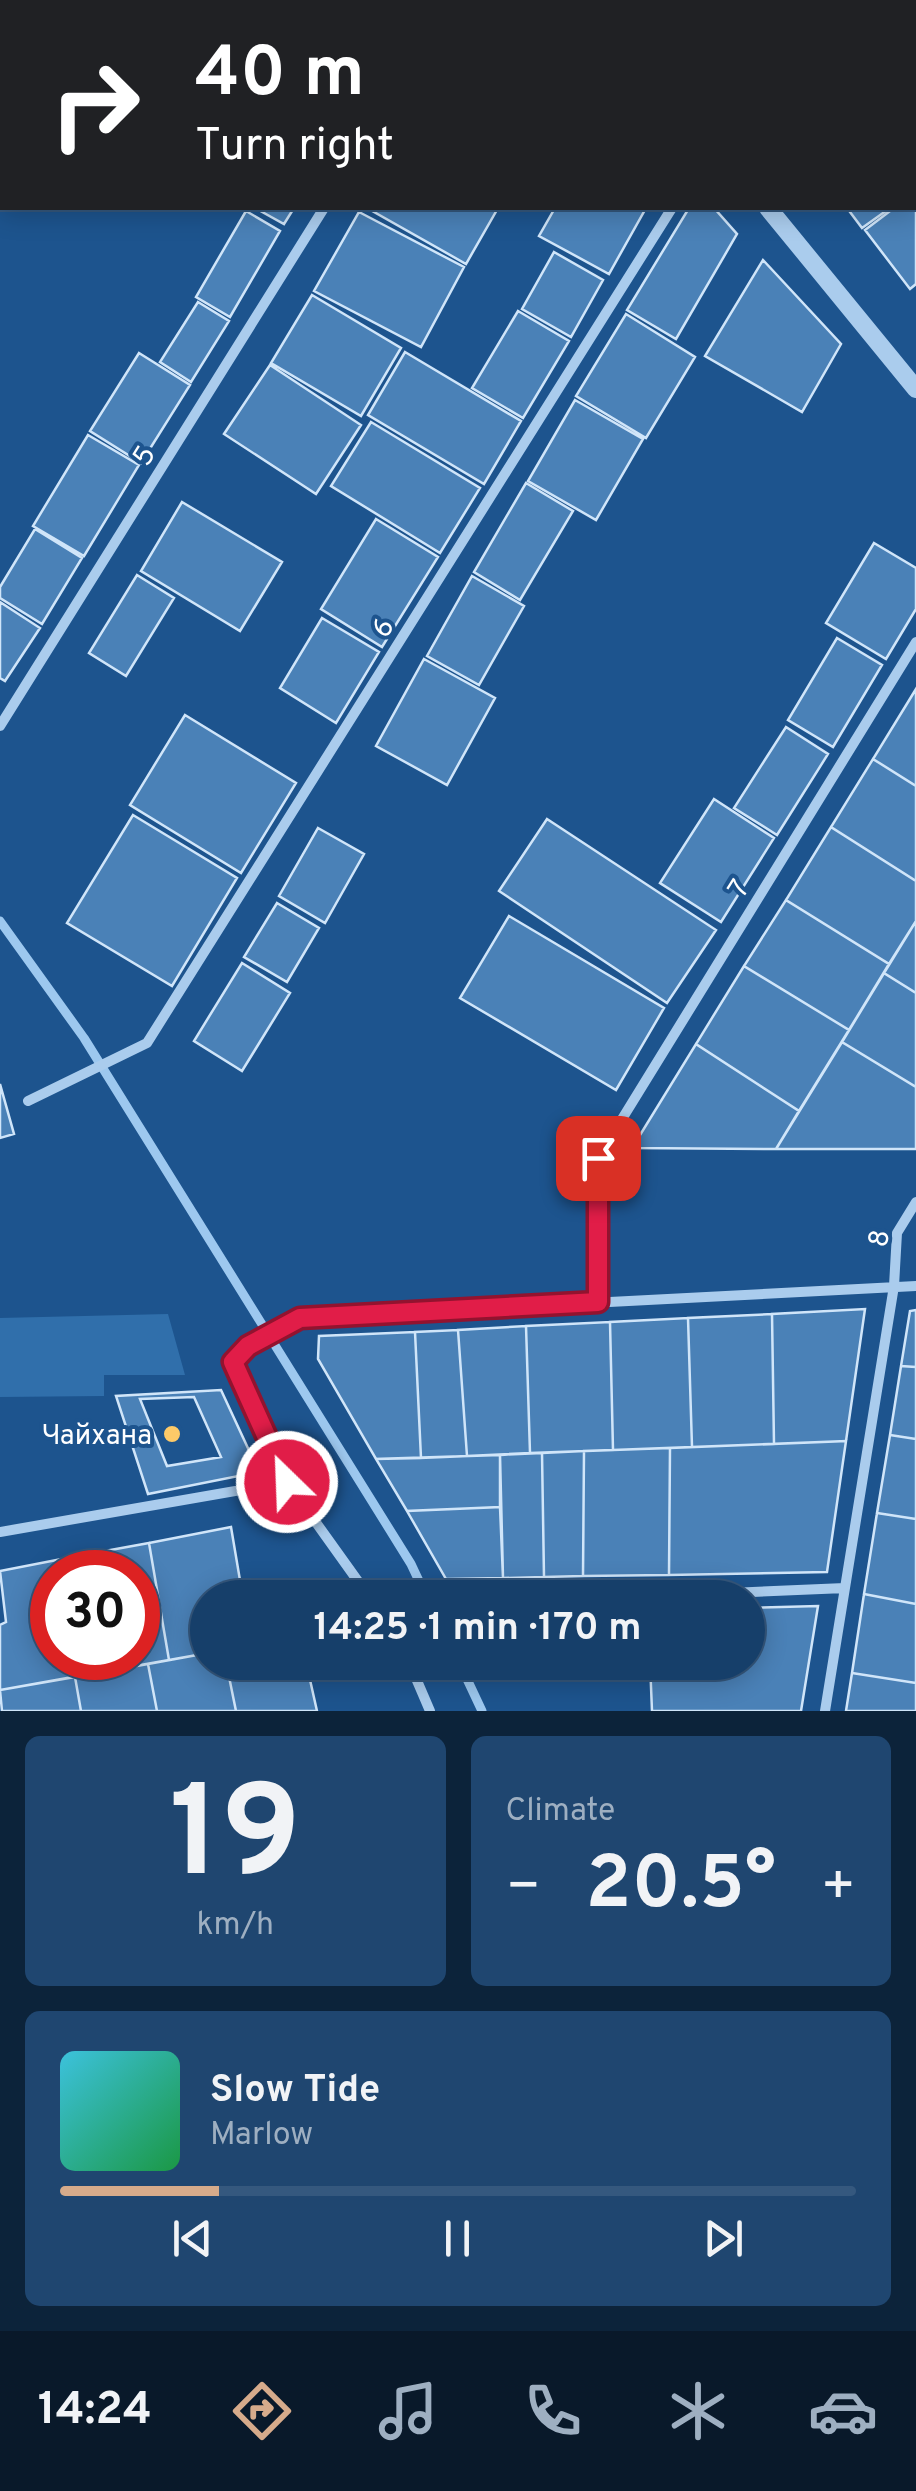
<!DOCTYPE html>
<meta charset="utf-8">
<style>
:root{--surface:#163f6a;--page:#1f4670;--text:#f1f3f6;--muted:#9eafc1;--line:#35587e;--accent:#d6ab8b}
body{margin:0;font-family:Overpass,sans-serif;background:var(--page);color:var(--text);height:100vh;display:flex;flex-direction:column;font-size:38px;white-space:nowrap}
*{box-sizing:border-box;margin:0}
p{font-size:32px;color:var(--muted)}
.icon{flex:none;width:55px;height:55px;fill:none;stroke:currentColor;stroke-width:2;stroke-linecap:round;stroke-linejoin:round}
.map{position:relative;height:1711px;overflow:hidden}
.panel{display:flex;flex-direction:column;gap:25px;padding:25px;background:#0c233a;flex:1}
.panel>*{flex:none}
.guide{position:absolute;left:0px;top:0px;width:918px;height:210px;box-shadow:0 5px 25px #0003,0 0 0 2px var(--line);background:#202124;color:#fff;overflow:hidden}
.speed{position:absolute;left:30px;top:1550px;display:flex;gap:20px;font-size:50px;font-weight:700;text-align:center}
.speed>*{display:grid;place-content:center;width:130px;height:130px;border-radius:50%;background:var(--surface);box-shadow:0 5px 25px #0003,0 0 0 2px var(--line);line-height:1}
.speed .limit{border:15px solid #d22;background:#fff;color:#111}
.pin{position:absolute;display:grid;place-items:center;width:85px;height:85px;color:#fff;margin:-42px;border-radius:20px;box-shadow:0 5px 15px #0006}
.me{position:absolute;width:110px;margin:-55px;rotate:336deg;stroke-linejoin:round;filter:drop-shadow(0 0 8px #0008)}
.turn{display:flex;align-items:center;gap:35px;height:210px;padding:0 30px;font-size:45px}
.turn .icon{width:130px;height:130px;stroke-width:2.5}
.turn b{display:block;font-size:70px;line-height:85px}
.big{font-size:75px;font-weight:700;line-height:1.1}
.panel .card{flex:1;display:flex;flex-direction:column;justify-content:center;gap:15px;min-width:0;padding:0 35px;border-radius:15px;background:var(--page)}
.panel .dial{align-items:center;gap:0}
.dial b{font-size:130px;line-height:1}
.song{display:flex;align-items:center;gap:30px}
.cover{width:120px;height:120px;border-radius:15px;background:linear-gradient(135deg,hsl(190 70% 55%),hsl(140 70% 35%))}
.played{height:10px;border-radius:5px;background:linear-gradient(90deg,var(--accent) 20%,var(--line) 20%)}
.keys{display:flex;justify-content:space-around;direction:ltr}
.heat{display:flex;justify-content:space-between;align-items:center;font-size:55px;direction:ltr}
.panel .tiles{flex:1;display:grid;gap:25px;grid-template-columns:1fr 1fr}
.card:last-child{grid-column:span 2}
.trip{position:absolute;left:190px;top:1580px;width:575px;height:100px;border-radius:50px;background:var(--surface);box-shadow:0 5px 25px #0003,0 0 0 2px var(--line);font-weight:700;line-height:100px;text-align:center}
.tab-bar{display:flex;height:160px;justify-content:space-around;align-items:center;background:#09192a;color:var(--muted)}
.tab-bar .icon{width:70px;height:70px}
.tab-bar .selected{color:var(--accent)}
.tab-bar b{font-size:45px;color:var(--text)}
.map>svg:first-child{display:block}
.green{fill:#306fab}
.lines{fill:none;stroke-linecap:round;stroke-linejoin:round}
.stream{stroke:#9dc8ef;stroke-width:9}
.building{fill:#4a81b7;stroke:#d0e5f9;stroke-width:2.5;fill-rule:evenodd}
.minor{stroke:#aacced;stroke-width:10}
.tertiary{stroke:#aacced;stroke-width:18}
.route-casing{stroke:#92132f;stroke-width:25}
.route{stroke:#e11d48;stroke-width:18}
.poi-dot{fill:#fdca68;stroke:#1d548e;stroke-width:4}
.labels{text-anchor:middle;stroke-width:8;stroke-linejoin:round;paint-order:stroke}
.street-label{font-size:28px;fill:#fff;stroke:#1d548e}
.poi-label{font-size:28px;fill:#fff;stroke:#1d548e;text-anchor:end}
</style>
<div class="map">
<svg width="916" height="1711" viewBox="0 0 916 1711">
<rect width="100%" height="100%" fill="#1d548e"/>
<path class="green" d="M168 1314 185 1375H104V1396L0 1397V1318Z"/>
<g class="lines">
<path class="stream" d="M0 921 84 1038 411 1564 427 1598
M459 1662 482 1711"/>
</g>
<path class="building" d="M916 191V284L910 289 865 230 894 208H915Z
M255 208H294L284 224Z
M367 208H498L466 264Z
M555 208H646L609 274 539 236Z
M689 208H714L737 234 676 339 627 310Z
M847 208H890L862 228Z
M246 211 280 231 230 317 196 297Z
M359 212 464 267 421 347 314 291Z
M554 252 603 280 571 337 522 309Z
M763 260 841 344 802 412 705 356Z
M312 295 401 348 361 416 271 363Z
M198 302 229 321 191 382 160 362Z
M518 311 569 341 523 418 472 388Z
M626 314 695 357 646 438 576 396Z
M405 352 521 421 484 484 368 415Z
M139 353 190 385 141 463 90 431Z
M270 365 361 425 316 494 224 434Z
M575 400 643 439 596 520 528 481Z
M371 422 480 488 440 553 331 486Z
M88 435 139 465 84 556 33 526Z
M526 483 573 511 520 600 474 572Z
M182 502 282 562 240 631 141 571Z
M376 519 438 557 382 647 321 609Z
M35 529 82 558 42 624 0 598V587Z
M874 543 916 568V609L886 659 826 623Z
M137 575 174 598 126 676 89 653Z
M472 576 524 606 479 685 427 656Z
M0 602 40 628 5 681 0 678Z
M322 618 379 652 336 723 280 688Z
M837 638 882 665 833 747 788 720Z
M424 659 495 698 447 785 376 746Z
M916 689V786L873 759Z
M185 715 296 783 241 873 130 805Z
M786 727 828 754 777 835 734 808Z
M873 759 916 786V881L831 827Z
M714 799 774 838 721 922 660 883Z
M133 815 237 878 172 986 67 923Z
M547 819 716 930 667 1003 499 891Z
M831 827 916 881V921L889 964 786 900Z
M318 828 364 854 325 923 279 896Z
M786 900 889 964 849 1030 744 966Z
M277 903 319 928 287 982 244 957Z
M509 916 664 1008 616 1090 460 998Z
M916 921V993L884 973Z
M242 963 290 993 242 1071 194 1041Z
M744 966 849 1030 799 1111 696 1044Z
M884 973 916 993V1087L842 1042Z
M842 1042 916 1087V1149H776Z
M696 1044 799 1111 776 1149 632 1148Z
M0 1084 14 1134 0 1138Z
M865 1309 846 1441 774 1444 772 1314Z
M916 1310V1367L901 1366 910 1311Z
M772 1314 774 1444 692 1447 688 1318Z
M688 1318 692 1447 613 1450 610 1322Z
M610 1322 613 1450 530 1453 526 1326Z
M526 1326 530 1453 467 1456 458 1330Z
M458 1330 467 1456 421 1458 415 1332Z
M415 1332 421 1458 376 1459 318 1359 319 1336Z
M901 1366 916 1367V1439L890 1435Z
M221 1390 259 1472 148 1494 116 1396ZM194 1397 221 1457 167 1466 140 1399Z
M890 1435 916 1439V1519L877 1513Z
M846 1441 827 1572 669 1575 670 1448Z
M670 1448 669 1575 583 1576 584 1451Z
M584 1451 583 1576 544 1577 542 1453Z
M542 1453 544 1577 503 1578 500 1455Z
M500 1455V1507L407 1511 376 1459Z
M500 1507 503 1578 446 1579 407 1511Z
M877 1513 916 1519V1604L864 1594Z
M231 1527 243 1598H208V1653L169 1660 149 1543Z
M149 1543 169 1660 95 1673 92 1658H138V1572H75L72 1557Z
M72 1557 75 1572H52V1658H92L95 1673 0 1690V1625L6 1622 0 1571Z
M864 1594 916 1604V1683L852 1673Z
M818 1606 801 1711H652L650 1662H748V1608Z
M208 1653V1662H226L236 1711H157L148 1664Z
M226 1662H306L317 1711H236Z
M148 1664 157 1711H81L75 1677Z
M852 1673 916 1683V1711H846Z
M75 1677 81 1711H2L0 1690Z"/>
<g class="lines">
<path class="minor" d="M452 2 453 0
M0 726 324 208
M28 1101 147 1043 672 208
M598 1302V1158L916 642
M0 1532 287 1482
M370 1598 287 1482 233 1362 248 1346 299 1318 916 1286
M614 1598 845 1588
M409 1662 430 1711
M825 1711 894 1286 897 1233 916 1202"/>
<path class="tertiary" d="M595 0 598 2
M768 208 916 389"/>
</g>
<g class="lines">
<defs>
<path id="route" d="M287 1482 233 1362 248 1346 300 1318 598 1302V1158"/>
</defs>
<use href="#route" class="route-casing"/>
<use href="#route" class="route"/>
</g>
<circle class="poi-dot" cx="172" cy="1434" r="10"/>
<g class="labels">
<g class="street-label">
<text transform="translate(143 455) rotate(-58)" y="10">5</text>
<text transform="translate(382 627) rotate(-58)" y="10">6</text>
<text transform="translate(738 888) rotate(-58)" y="10">7</text>
<text transform="translate(878 1238) rotate(-78)" y="10">8</text>
</g>
<g class="poi-label">
<text x="152" y="1444">Чайхана</text>
</g>
</g>
</svg>
<div class="speed"><div class="limit">30</div></div>
<div class="pin" style="left:598px;top:1158px;background:#d93025"><svg class="icon" aria-label="arrive" viewBox="0 0 24 24"><path d="M6 21V4h12l-3 4 3 4H6"/></svg></div>
<svg class="me" style="left:287px;top:1482px" viewBox="-20 -20 40 40"><circle r="17" fill="#e11d48" stroke="#fff" stroke-width="3"/><path d="M0-11L8 9 0 5-8 9z" fill="#fff"/></svg>
<div class="trip">14:25 · 1 min · 170 m</div>
<div class="guide">
<div class="turn"><svg class="icon" aria-label="right" viewBox="0 0 24 24"><path d="M7 20v-9h11M14 6l5 5-5 5"/></svg><div><b>40 m</b>Turn right</div></div>
</div>
</div>
<section class="panel">
<div class="tiles">
<div class="card dial"><b>19</b><p>km/h</p></div>
<div class="card"><p>Climate</p>
<div class="heat"><a>−</a><b class="big">20.5°</b><a>+</a></div>
</div>
<div class="card">
<div class="song"><i class="cover"></i><div><b>Slow Tide</b><p>Marlow</p></div></div>
<div class="played"></div>
<div class="keys"><svg class="icon" aria-label="previous" viewBox="0 0 24 24"><path d="M18 5L8 12l10 7zM5 5v14"/></svg><svg class="icon" aria-label="pause" viewBox="0 0 24 24"><path d="M8 5v14M16 5v14"/></svg><svg class="icon" aria-label="next" viewBox="0 0 24 24"><path d="M6 5l10 7-10 7zM19 5v14"/></svg></div>
</div>
</div>
</section>
<nav class="tab-bar">
<b>14:24</b>
<svg class="icon selected" aria-label="directions" viewBox="0 0 24 24"><path d="M12 3l9 9-9 9-9-9zM9 14v-3h6M13 9l2 2-2 2"/></svg>
<svg class="icon" aria-label="music" viewBox="0 0 24 24"><path d="M9 18V5l10-2v13"/><circle cx="6" cy="18" r="3"/><circle cx="16" cy="16" r="3"/></svg>
<svg class="icon" aria-label="phone" viewBox="0 0 24 24"><path d="M5 4h4l2 5-3 2q2 4 5 5l2-3 5 2v4C11 20 4 13 5 4z"/></svg>
<svg class="icon" aria-label="climate" viewBox="0 0 24 24"><path d="M12 3v18M4 7l16 10M4 17L20 7"/></svg>
<svg class="icon" aria-label="car" viewBox="0 0 24 24"><path d="M5 17H2v-5l4-1 3-4h7l3 4 3 1v5h-3M9 17h6M6 11h13"/><circle cx="7" cy="17" r="2"/><circle cx="17" cy="17" r="2"/></svg>
</nav>
